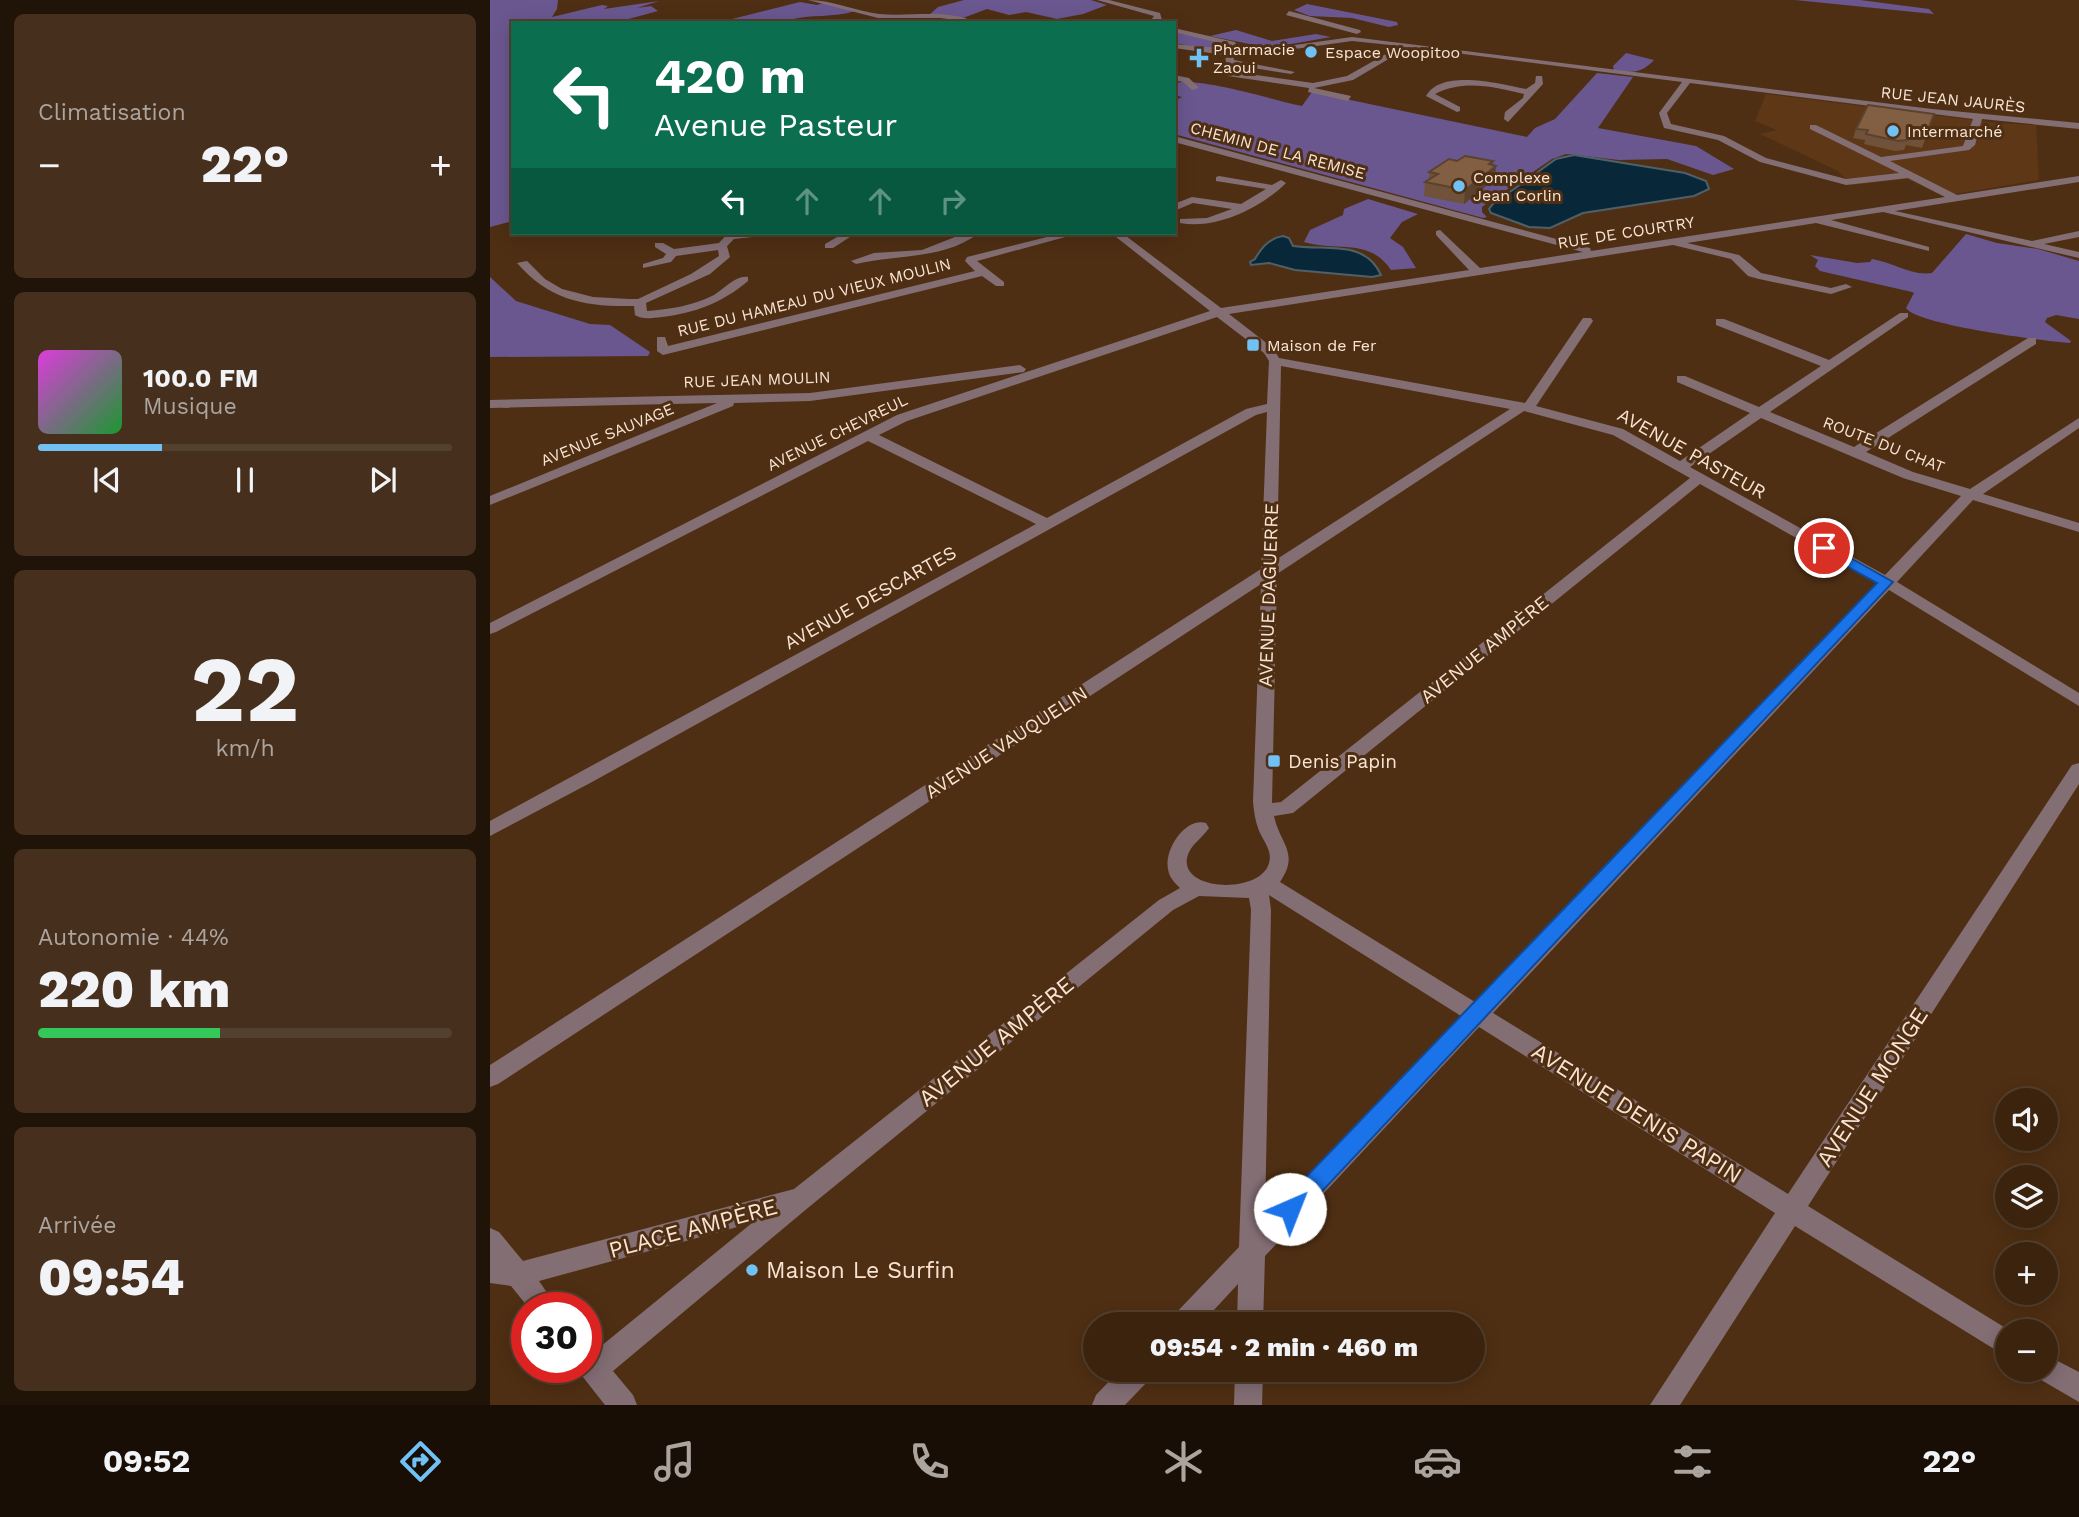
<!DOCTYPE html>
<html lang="fr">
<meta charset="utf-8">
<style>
:root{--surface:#3b230e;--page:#462f1c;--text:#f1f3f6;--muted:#aca49e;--line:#54402e;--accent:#71c1f5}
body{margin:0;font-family:"Work Sans",sans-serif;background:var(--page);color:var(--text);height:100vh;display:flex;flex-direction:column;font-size:26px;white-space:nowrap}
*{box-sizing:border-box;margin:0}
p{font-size:23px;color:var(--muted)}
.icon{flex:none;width:38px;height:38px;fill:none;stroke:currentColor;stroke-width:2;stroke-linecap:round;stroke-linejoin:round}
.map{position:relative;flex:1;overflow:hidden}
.drawer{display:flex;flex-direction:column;gap:14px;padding:14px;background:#201308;width:490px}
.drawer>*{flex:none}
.banner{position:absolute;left:21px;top:21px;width:665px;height:214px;border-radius:0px;box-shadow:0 4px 18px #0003,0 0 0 2px var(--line);background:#0b6e4f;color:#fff;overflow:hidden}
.tools{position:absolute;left:1505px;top:1088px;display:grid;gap:14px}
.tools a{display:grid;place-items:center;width:63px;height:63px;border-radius:50%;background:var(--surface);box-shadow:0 4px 18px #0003,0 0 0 2px var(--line);font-size:35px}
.speed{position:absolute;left:21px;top:1292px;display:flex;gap:14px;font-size:35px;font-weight:700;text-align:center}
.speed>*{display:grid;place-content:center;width:91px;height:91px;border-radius:50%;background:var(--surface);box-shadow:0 4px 18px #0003,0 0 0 2px var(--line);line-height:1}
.speed .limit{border:10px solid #d22;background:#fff;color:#111}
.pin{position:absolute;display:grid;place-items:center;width:60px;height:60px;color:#fff;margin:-30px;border:4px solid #fff;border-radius:50%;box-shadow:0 2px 7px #0007}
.me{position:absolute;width:77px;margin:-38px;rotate:44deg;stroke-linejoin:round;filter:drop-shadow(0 0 5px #0008)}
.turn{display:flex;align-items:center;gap:24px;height:147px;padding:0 28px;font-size:32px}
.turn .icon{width:91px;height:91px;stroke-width:2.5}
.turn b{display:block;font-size:49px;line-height:60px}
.lanes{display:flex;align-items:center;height:66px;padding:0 28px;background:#0003;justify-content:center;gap:35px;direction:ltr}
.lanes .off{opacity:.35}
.big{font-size:52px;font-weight:800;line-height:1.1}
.drawer .card{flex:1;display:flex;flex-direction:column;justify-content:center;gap:10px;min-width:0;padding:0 24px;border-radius:10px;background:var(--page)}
.drawer .dial{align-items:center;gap:0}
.dial b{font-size:91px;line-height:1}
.song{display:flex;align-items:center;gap:21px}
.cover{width:84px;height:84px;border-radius:10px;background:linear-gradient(135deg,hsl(300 70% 55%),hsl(130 70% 35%))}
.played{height:7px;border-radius:4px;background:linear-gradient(90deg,var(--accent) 30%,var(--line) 30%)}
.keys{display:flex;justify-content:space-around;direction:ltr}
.heat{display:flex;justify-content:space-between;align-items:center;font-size:38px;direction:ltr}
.charge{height:10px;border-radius:5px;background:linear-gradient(90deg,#34c759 44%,var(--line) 0)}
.trip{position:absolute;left:593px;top:1312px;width:402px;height:70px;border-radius:35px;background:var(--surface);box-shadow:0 4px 18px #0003,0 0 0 2px var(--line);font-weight:800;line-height:70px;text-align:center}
.dock{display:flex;height:112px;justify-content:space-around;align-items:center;background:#180e06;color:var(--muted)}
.dock .icon{width:49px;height:49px}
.dock .current{color:var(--accent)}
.dock b{font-size:32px;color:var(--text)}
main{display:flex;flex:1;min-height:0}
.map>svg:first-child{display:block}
.built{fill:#5d3716}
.green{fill:#6a578f}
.water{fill:#08283a;stroke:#506068;stroke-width:2}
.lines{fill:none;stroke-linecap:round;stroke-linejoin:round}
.minor{fill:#836e74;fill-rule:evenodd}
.wall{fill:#70513a}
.shaded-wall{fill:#5b422f}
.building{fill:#825e43;stroke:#5b422f;stroke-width:2}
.route{fill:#1a73e8;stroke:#114b97;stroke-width:2}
.poi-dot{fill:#71c1f5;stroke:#4f2f13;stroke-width:2.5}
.labels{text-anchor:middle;stroke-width:6;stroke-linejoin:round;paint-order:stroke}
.far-poi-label{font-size:16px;fill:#f9e4d4;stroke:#4f2f13;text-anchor:start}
.far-street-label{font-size:16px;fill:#f9e4d4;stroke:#4f2f13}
.street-label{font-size:19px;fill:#f9e4d4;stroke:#4f2f13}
.poi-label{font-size:19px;fill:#f9e4d4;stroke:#4f2f13;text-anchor:start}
.near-street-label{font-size:23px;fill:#f9e4d4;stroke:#4f2f13}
.near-poi-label{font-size:23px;fill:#f9e4d4;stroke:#4f2f13;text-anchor:start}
</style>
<main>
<section class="drawer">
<div class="card"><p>Climatisation</p>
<div class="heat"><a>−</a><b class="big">22°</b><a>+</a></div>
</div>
<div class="card">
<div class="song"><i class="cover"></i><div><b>100.0 FM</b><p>Musique</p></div></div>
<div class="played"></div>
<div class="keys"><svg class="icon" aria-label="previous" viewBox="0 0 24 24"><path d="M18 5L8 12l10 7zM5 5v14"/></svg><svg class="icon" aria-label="pause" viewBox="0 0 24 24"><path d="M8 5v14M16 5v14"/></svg><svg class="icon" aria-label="next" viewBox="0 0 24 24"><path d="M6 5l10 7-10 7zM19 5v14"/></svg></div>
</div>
<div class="card dial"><b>22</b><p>km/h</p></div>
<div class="card"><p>Autonomie · 44%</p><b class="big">220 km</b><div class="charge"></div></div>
<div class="card"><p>Arrivée</p><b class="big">09:54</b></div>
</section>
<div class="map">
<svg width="1589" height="1405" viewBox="0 0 1589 1405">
<rect width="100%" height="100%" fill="#4f2f13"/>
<path class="built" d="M1276 94 1507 123 1546 125 1549 180 1452 196 1417 179 1362 185 1348 171 1270 134 1287 130 1265 121Z"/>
<path class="green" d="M0 0H68L67 9 62 17 112 5 118 6 114 9 169 1 147 8 161 6 168 11 124 23H23V221L0 227Z
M474 0H601L617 5 593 14 567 19 536 12 519 15 497 9 473 18 439 15 448 7Z
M1305 0H1370L1439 9 1444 14Z
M310 2 327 5 333 3 365 11C344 18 321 14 299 20L300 23H226Z
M817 4 907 22 908 25 899 27 862 18 820 16 804 10Z
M746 30 782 41 826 34 841 37 779 48 720 36Z
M684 31 763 51H732L684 43Z
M1136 53 1164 60C1152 73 1142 73 1124 71L1123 66Z
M1107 73 1143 77 1108 128 1206 146 1244 169 1223 175 1177 159 1129 160 1076 154 1062 159 1000 201 992 207V212L997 217 993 218 684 134V101L692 97 684 95V84C703 75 787 101 812 106L822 92 1037 137 1045 128 1065 119Z
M878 199 928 214 912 222 900 238 913 247 926 268 901 270C879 237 845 252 814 242L820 230 853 215 854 209Z
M1476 234 1507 243 1548 249 1589 261V319L1566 315 1557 318 1555 322 1581 341 1580 343C1554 341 1427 325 1416 308L1424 293 1422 292 1330 271 1325 266 1328 260 1320 255 1367 263 1380 262 1382 259C1403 262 1420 276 1442 273Z
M0 277 26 301 100 324 120 325 160 352 158 356 0 357Z"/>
<path class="water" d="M1084 155 1195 173 1216 181 1219 189 1204 196 1093 213 1060 228 1039 227 1001 213 999 209 1003 204 1066 159Z
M793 236 799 238 803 246C835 251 875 239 891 275L882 277 805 270 779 263 761 265 760 262 765 259C771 248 779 238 793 236Z"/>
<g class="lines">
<path class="minor" d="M318 0C343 0 365 11 389 14 422 17 457 8 488 23L450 18H388Z
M607 0H619L670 13 672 20 659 23 664 16Z
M799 11 870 30 871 32 867 34 796 15Z
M684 28 745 42 746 44 742 46 684 32Z
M862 37 1442 109 1589 123V129L1492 119 1485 145 1479 150 1400 161 1467 195 1589 176V182L1405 211 1542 241 1589 231V237L1554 244 1589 252V258L1393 212 1341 220 1439 247V251L1326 223 1197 243 1249 255 1271 273 1341 288 1356 284 1362 287 1341 294 1269 279 1258 276 1241 259 1183 245 739 314 783 348 789 358 1035 403 1093 318H1101L1103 321 1046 406 1133 429 1190 461 1260 413 1187 382V376H1195L1269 407 1331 366 1226 325V319H1234L1339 360 1410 313H1418V317L1280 412 1364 447 1538 338H1546V344L1376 452 1423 472 1480 489 1589 418V428L1493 494 1589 523V532L1483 500 1407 582 1589 693V706L1399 590 1003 1013 1298 1194 1582 765 1589 763V784L1318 1206 1522 1332H1517V1357L1305 1226 1190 1405H1160L1285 1213 989 1027 775 1256 773 1325H747L748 1284 710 1325H679L683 1316 749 1247 761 910 759 898 709 896 683 910 319 1207 123 1371 143 1395 147 1405H115L85 1367H96V1347L105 1351 262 1223 49 1281 67 1307H38L21 1286 0 1283V1228L9 1232 33 1261 304 1189 669 900 690 888C684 882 679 877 678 869 674 850 695 817 716 823L719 828C712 839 700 844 697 858 691 892 771 894 779 863 783 850 772 840 768 828 765 820 764 811 763 802L771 584 8 1084 0 1087V1065L771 569 777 412 766 415 102 782 0 836V821L546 524 378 441 6 632 0 634V623L407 415 720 311 621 233H632L731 308 979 270 946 235V231L950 230 990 268 1093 252 684 142V136L1100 248 1101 251 1455 197 1418 178 1356 185 1270 162 1228 140 1174 128 1169 113 1192 82 919 47 863 80 824 88 861 96 858 101 818 92 819 88 738 76 735 55 684 48V44L762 51ZM862 41 910 46 857 76 823 83 745 72 744 65 801 74 805 72 744 60 743 55H762ZM1200 83 1483 119 1473 146 1391 157 1326 125H1320V129L1409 173 1356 179 1276 158 1234 136 1181 124 1177 113ZM727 317 774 353 779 361 777 404 756 409 557 518 389 435 417 421ZM791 366 1020 409 787 559ZM1034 411 1123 435 1200 478 791 802 782 803 787 574ZM1271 418 1413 478 1471 496 1395 575 1200 467ZM1210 484 1387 583 985 1002 790 882C810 853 790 844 784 816L803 813ZM779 895 971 1016 775 1219 781 910Z
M684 75 699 78 709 88 702 90 693 82 684 80Z
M1046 76H1052L1053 84 1018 122 1014 119 1015 112 1033 98 1034 94C1004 87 974 79 945 94L970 107V111L967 112 936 96C951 68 1012 84 1036 89L1045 83Z
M729 176 782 185 791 180 796 183C771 208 726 230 690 223V219L717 218 742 209 703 203 684 211V204L702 197 751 204 776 189 726 181V177Z
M238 233H277L272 236 244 239 237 246 240 257 220 274 156 303 157 311C180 309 203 306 224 295 234 289 246 275 258 277V281C232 303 205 313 172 317 162 318 152 320 145 315L144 306C96 307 60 301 27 263L37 261 55 279 72 289 103 297 139 299H148L201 274 229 256 228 250 186 256 181 262 153 268V264L173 258 176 254 165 247V243H173L184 249 229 243Z
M354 233H366L343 248H335V244Z
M475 233H489C454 260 407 254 366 264L361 261 384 253 432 250Z
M573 233H590L487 261 514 282V286H506L492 276 173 355 167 351V337H175L178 346 485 271 475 261 477 257Z
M530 365 536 369 534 372 320 401 244 403 243 406 0 505V496L227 403 0 408V400L320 393Z
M1556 1355 1589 1372V1402L1546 1377 1543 1370H1556Z
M630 1370H663L659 1380 635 1405H602L606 1395Z
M745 1370H773L772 1405H744Z"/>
</g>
<path class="wall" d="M1441 123 1432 148 1416 145 1414 150 1405 151 1374 144 1375 140 1363 138 1366 129Z
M967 161H1003L1005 179 974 204 934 196 935 182 939 180V172Z"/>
<path class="shaded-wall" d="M1003 161 1002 169 1006 166 1005 179 974 204 975 190 999 164Z"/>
<path class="building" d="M1378 105 1444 114 1435 138 1419 136 1417 140 1408 141 1376 134 1378 130 1366 129Z
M975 156 1003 161 999 164 1006 166 975 190 935 182 948 174 939 172 959 159 967 161Z"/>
<path class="route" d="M1334 543 1403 582 808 1217 800 1220 792 1217 789 1209 792 1202 1387 583 1329 551V545Z"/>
<g class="poi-dot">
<circle cx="821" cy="52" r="7"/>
<path d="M705.5 47.5h7v7h7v7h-7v7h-7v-7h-7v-7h7z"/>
<circle cx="1403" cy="131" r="7"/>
<circle cx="969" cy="186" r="7"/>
<rect x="756" y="338" width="14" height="14" rx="3.5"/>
<rect x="777" y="754" width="14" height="14" rx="3.5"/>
<circle cx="262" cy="1270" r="7"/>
</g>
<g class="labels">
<g class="far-poi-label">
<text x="723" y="55">Pharmacie<tspan x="723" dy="18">Zaoui</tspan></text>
<text x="835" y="58">Espace Woopitoo</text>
<text x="1417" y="137">Intermarché</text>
<text x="983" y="183">Complexe<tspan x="983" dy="18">Jean Corlin</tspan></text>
<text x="777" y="351">Maison de Fer</text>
</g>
<g class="far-street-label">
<text transform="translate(1463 99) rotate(6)" y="6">RUE JEAN JAURÈS</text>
<text transform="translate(788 150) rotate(15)" y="6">CHEMIN DE LA REMISE</text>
<text transform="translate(1136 232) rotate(-9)" y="6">RUE DE COURTRY</text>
<text transform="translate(324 297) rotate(-14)" y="6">RUE DU HAMEAU DU VIEUX MOULIN</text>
<text transform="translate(267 379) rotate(-2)" y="6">RUE JEAN MOULIN</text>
<text transform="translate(347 432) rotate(-26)" y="6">AVENUE CHEVREUL</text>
<text transform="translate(117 434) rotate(-22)" y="6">AVENUE SAUVAGE</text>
<text transform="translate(1394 444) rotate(21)" y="6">ROUTE DU CHAT</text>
</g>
<g class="street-label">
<text transform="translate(1202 453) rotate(29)" y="7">AVENUE PASTEUR</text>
<text transform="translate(778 595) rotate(-88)" y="7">AVENUE DAGUERRE</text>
<text transform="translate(380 597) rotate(-29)" y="7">AVENUE DESCARTES</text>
<text transform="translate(994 649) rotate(-39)" y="7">AVENUE AMPÈRE</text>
<text transform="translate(516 742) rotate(-33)" y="7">AVENUE VAUQUELIN</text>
</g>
<g class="poi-label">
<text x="798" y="768">Denis Papin</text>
</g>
<g class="near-street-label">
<text transform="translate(506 1041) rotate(-39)" y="8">AVENUE AMPÈRE</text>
<text transform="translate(1382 1087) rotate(-57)" y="8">AVENUE MONGE</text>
<text transform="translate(1147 1113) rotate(32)" y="8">AVENUE DENIS PAPIN</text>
<text transform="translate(203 1228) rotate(-15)" y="8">PLACE AMPÈRE</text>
</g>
<g class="near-poi-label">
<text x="276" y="1278">Maison Le Surfin</text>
</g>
</g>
</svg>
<div class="tools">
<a><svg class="icon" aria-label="sound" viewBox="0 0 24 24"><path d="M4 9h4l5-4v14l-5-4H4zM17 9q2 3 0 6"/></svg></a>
<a><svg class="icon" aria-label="layers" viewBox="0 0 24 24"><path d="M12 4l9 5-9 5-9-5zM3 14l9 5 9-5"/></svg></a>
<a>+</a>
<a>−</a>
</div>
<div class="speed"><div class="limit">30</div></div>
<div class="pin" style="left:1334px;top:548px;background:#d93025"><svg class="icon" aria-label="arrive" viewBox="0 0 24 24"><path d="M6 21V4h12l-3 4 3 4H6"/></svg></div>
<svg class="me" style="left:800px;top:1209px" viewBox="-20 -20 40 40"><circle r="19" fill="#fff"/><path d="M0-13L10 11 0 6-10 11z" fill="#1a73e8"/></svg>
<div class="trip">09:54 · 2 min · 460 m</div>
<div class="banner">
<div class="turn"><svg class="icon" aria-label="left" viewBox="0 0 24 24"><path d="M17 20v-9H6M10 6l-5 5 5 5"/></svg><div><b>420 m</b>Avenue Pasteur</div></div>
<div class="lanes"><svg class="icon" aria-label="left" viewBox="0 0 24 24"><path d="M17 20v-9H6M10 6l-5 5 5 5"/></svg><svg class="icon off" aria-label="ahead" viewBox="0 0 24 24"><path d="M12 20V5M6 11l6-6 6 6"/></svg><svg class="icon off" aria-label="ahead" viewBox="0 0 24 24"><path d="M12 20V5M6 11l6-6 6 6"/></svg><svg class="icon off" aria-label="right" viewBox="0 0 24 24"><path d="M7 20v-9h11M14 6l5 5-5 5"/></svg></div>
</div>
</div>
</main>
<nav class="dock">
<b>09:52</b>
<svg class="icon current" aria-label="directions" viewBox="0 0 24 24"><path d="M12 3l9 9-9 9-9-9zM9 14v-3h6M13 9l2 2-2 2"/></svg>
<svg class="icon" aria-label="music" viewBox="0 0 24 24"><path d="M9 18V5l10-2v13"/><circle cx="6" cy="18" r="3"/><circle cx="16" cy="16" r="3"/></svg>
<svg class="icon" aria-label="phone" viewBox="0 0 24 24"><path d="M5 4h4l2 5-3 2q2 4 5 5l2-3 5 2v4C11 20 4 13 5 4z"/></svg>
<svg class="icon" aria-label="climate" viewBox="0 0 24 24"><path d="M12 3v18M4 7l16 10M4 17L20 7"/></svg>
<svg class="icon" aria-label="car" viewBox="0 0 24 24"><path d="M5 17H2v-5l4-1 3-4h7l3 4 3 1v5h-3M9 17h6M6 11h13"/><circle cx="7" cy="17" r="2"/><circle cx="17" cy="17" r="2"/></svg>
<svg class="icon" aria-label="filters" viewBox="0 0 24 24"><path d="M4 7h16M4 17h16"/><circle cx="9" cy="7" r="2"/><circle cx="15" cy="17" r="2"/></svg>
<b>22°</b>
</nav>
